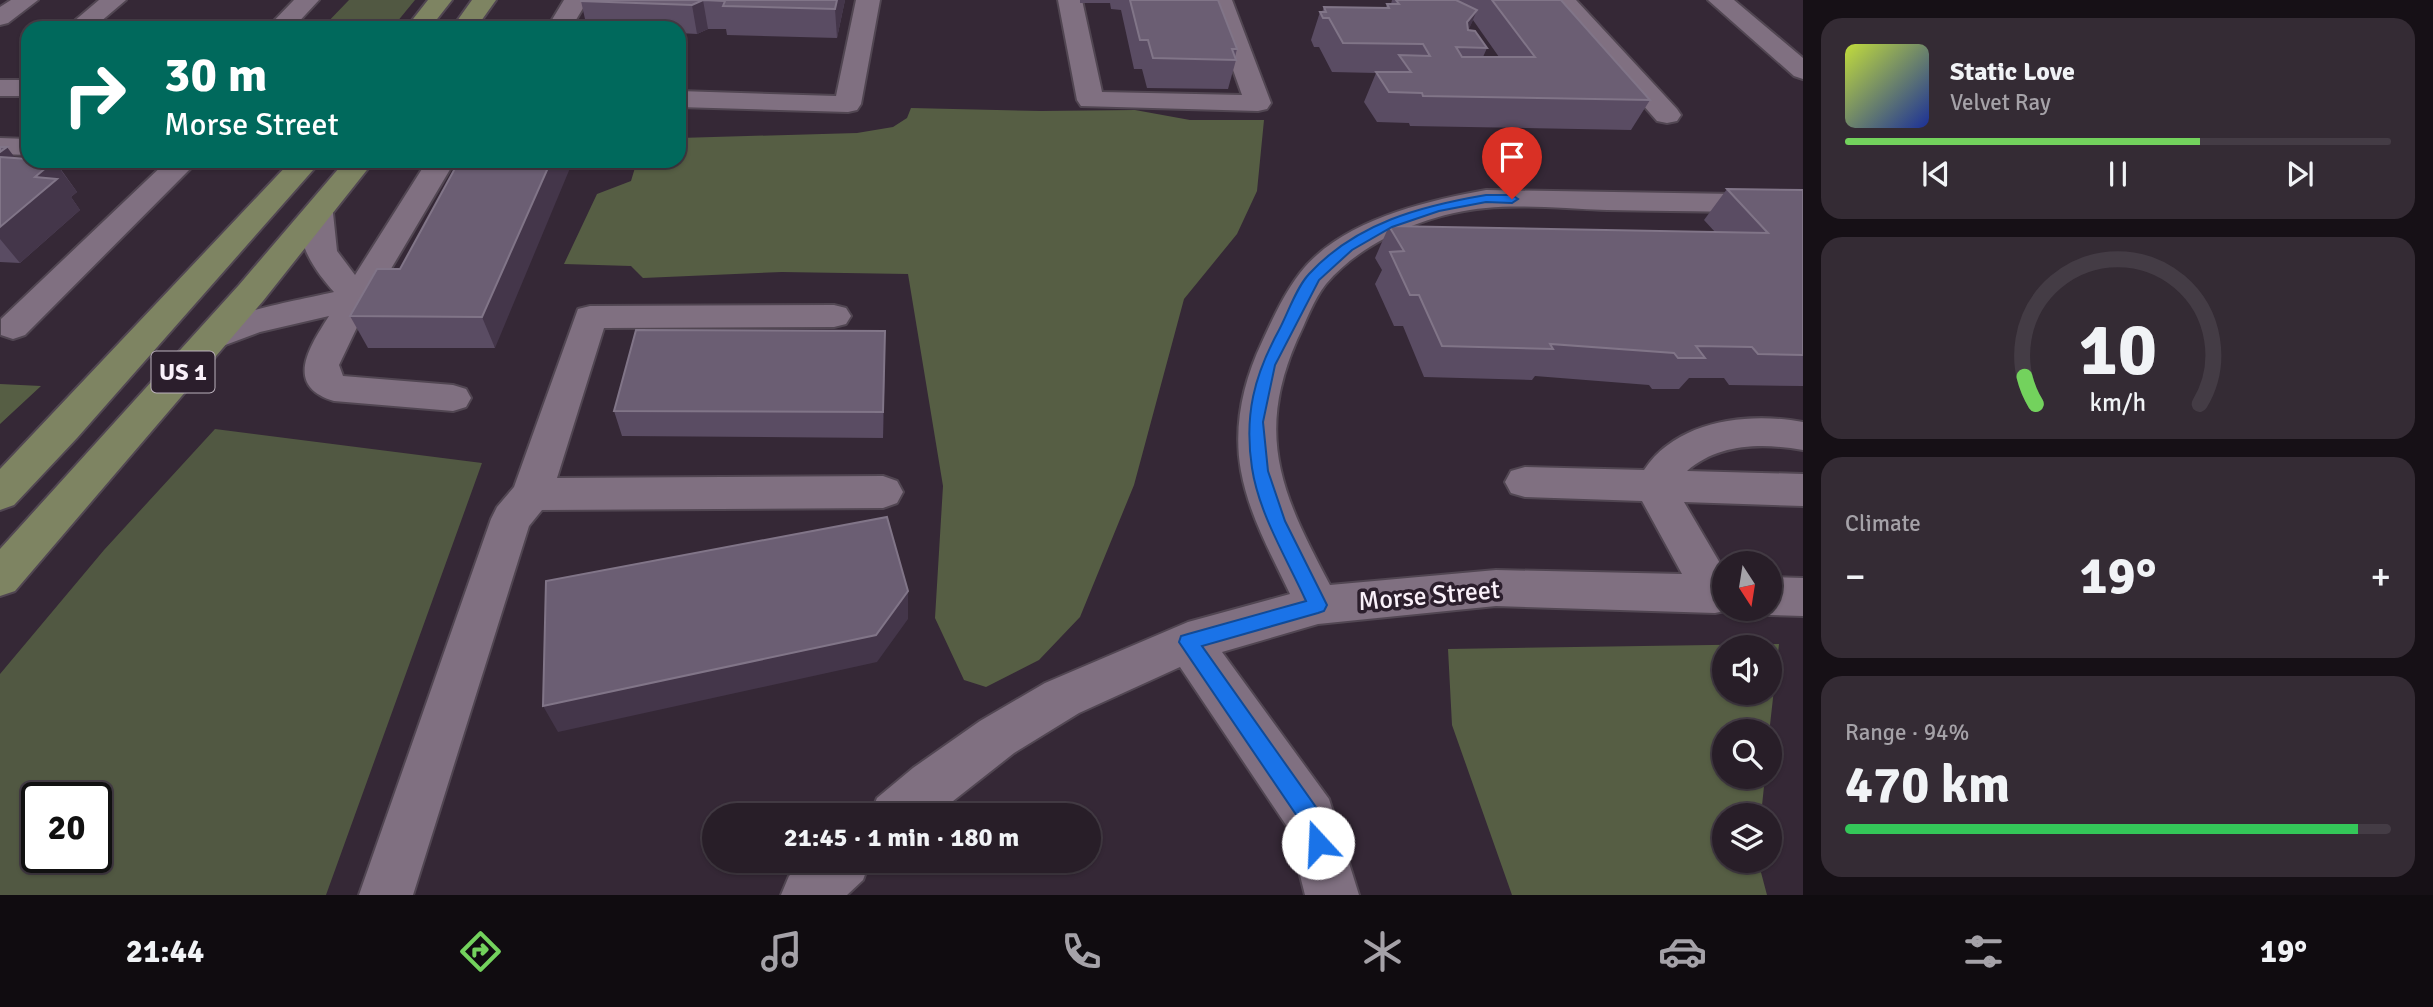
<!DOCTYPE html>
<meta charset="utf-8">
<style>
:root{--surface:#281e28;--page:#342b34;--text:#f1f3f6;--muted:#a5a2a8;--line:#443c45;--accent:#73d25d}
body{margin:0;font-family:Signika,sans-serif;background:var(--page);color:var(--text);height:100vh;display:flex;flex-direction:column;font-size:26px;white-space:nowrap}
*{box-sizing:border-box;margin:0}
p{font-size:23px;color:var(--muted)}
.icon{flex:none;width:38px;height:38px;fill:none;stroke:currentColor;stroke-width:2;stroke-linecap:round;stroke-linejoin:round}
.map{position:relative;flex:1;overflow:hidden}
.details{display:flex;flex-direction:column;gap:18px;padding:18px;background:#161016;width:630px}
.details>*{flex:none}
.banner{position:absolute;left:21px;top:21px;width:665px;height:147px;border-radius:21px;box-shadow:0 2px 5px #0004,0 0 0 2px var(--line);background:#00695c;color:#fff;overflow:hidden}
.needle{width:46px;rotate:168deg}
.controls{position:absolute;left:1712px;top:551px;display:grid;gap:14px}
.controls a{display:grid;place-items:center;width:70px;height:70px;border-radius:50%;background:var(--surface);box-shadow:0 2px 5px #0004,0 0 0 2px var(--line);font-size:35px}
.speed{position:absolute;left:21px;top:782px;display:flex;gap:14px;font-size:35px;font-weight:700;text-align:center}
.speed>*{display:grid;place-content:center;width:91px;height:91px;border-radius:50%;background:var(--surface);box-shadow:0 2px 5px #0004,0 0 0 2px var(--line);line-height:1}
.speed .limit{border:4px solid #111;border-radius:10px;background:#fff;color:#111}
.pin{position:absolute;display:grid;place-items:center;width:60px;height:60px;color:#fff;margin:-72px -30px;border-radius:50% 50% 50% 0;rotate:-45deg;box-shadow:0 0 7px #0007}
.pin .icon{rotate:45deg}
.me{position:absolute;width:77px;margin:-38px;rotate:340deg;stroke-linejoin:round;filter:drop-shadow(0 0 5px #0008)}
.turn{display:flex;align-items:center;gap:24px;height:147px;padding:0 28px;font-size:32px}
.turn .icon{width:91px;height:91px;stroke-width:2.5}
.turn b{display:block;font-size:49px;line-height:60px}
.big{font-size:52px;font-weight:800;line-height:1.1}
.details .widget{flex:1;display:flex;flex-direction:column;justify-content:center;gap:10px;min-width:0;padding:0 24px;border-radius:21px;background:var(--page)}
.details .dial{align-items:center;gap:0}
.dial svg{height:182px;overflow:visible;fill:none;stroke:var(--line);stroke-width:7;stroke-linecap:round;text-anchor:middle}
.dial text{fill:var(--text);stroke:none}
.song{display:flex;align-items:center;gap:21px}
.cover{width:84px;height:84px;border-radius:10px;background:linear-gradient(135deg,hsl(70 70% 55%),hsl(230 70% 35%))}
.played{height:7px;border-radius:4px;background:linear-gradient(90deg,var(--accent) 65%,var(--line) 65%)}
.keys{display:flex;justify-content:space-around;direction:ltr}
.heat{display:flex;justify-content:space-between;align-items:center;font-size:38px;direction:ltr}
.charge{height:10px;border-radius:5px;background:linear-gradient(90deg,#34c759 94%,var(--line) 0)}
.trip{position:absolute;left:702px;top:803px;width:399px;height:70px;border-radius:35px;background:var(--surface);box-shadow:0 2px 5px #0004,0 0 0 2px var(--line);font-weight:800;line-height:70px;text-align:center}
.dock{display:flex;height:112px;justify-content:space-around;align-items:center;background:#100c10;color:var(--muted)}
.dock .icon{width:49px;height:49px}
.dock .on{color:var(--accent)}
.dock b{font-size:32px;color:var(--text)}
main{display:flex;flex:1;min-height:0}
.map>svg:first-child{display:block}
.green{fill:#515842;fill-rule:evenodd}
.forest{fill:#565e44;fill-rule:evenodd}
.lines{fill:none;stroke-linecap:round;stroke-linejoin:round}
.minor-casing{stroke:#514652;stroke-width:4}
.major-casing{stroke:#514652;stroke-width:4}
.minor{fill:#807081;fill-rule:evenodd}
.major{fill:#7e8462;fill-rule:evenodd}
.wall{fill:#5a4c63;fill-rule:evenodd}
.shaded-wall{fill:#44364a}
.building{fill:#6b5e73;stroke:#817588;stroke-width:2}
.route{fill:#1a73e8;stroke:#114b97;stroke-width:2}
.labels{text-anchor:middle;stroke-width:7;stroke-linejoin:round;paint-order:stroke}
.shield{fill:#2b1e2c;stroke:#bbb1bc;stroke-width:2}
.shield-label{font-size:24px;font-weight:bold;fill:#f9f0f9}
.street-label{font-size:26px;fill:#f9f0f9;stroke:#2b1e2c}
</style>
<main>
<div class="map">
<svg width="1803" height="895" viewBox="0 0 1803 895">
<rect width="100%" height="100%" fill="#352836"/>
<path class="green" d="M349 0H415L392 28H322Z
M215 429 482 463 326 895H0V674L104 550ZM37 798H96V858H37Z"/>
<path class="forest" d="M911 108 1041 111 1135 110 1190 120H1264L1257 191 1237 234 1184 299 1134 485 1080 617 1039 660 986 687 964 680 935 618 943 486 908 274 782 272 643 278 631 266 564 264 597 194 631 181 637 161H679V138L857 133 893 127 907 118Z
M0 384 41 386 0 424Z
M1779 644 1769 734V732H1724V777H1765L1761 815 1724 816V861H1758L1767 895H1512L1452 725 1448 649ZM1724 648H1769V693H1724Z"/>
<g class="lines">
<defs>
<path id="minor" d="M11 0H38L8 23 0 25V7Z
M99 0H126L93 28H66Z
M294 0H319L293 28H267Z
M564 0H588L571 28H547Z
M856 0H880L861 104 857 110 848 112 679 107V91L836 96Z
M1058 0H1082L1102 92 1242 95 1208 0H1232L1271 103 1267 109 1258 111 1081 106 1077 100Z
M1551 0H1576L1677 109 1681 115 1677 121 1667 123 1657 121Z
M1708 0H1734L1803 58V79L1794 76Z
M0 80H28V96H0Z
M0 138 28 139V155L0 154Z
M167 161H198L25 335 13 339 1 335V319Z
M427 161H455L360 321 339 365 343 376 453 385 466 389 471 398 466 407 453 411 334 401C283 386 310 346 329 316L260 332 212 350 200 346 195 338C209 315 305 299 334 292 316 272 288 235 307 207L318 204 329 207 333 213 337 251 355 275Z
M1486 190 1803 195V213C1738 212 1673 211 1607 210 1568 209 1525 204 1486 208 1430 213 1363 240 1326 284 1313 300 1306 322 1297 340 1254 438 1284 498 1330 585L1496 570 1682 574 1642 501 1525 497 1511 493 1505 482 1511 471 1525 467 1644 470C1677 420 1748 412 1803 422V450C1763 443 1719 443 1687 471L1803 474V506L1684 502 1724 570V609H1734L1715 613 1496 606 1318 624 1222 652 1329 799 1359 895H1305L1288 828 1180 667 1079 713 1014 753 934 816H870L877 798 913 768 980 721 1045 683 1188 622 1290 594C1271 554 1249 515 1241 471 1233 427 1243 382 1262 342 1273 318 1284 294 1300 273 1340 221 1425 201 1486 190Z
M834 305 846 308 851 316 846 324 834 327 604 328 557 478 883 476 897 481 903 492 897 503 883 508 542 510 529 526 413 895H359L491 519 497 507 514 487 578 309 590 306Z
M1769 577 1803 578V616L1769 615 1754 609H1769Z
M805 861H870L863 880 847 895H781L789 876Z"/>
<path id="major" d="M428 0H452L430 28H406Z
M472 0H496L476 28H452Z
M291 161H321L77 438 14 505 0 510V469Z
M345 161H374L263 301 15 591 0 596V549L239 285Z"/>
</defs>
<use href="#minor" class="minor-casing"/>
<use href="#major" class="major-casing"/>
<use href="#minor" class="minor"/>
<use href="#major" class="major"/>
</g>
<path class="wall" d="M581 0H845L837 38 727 35 726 29H708L697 34 679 33V28H587L581 1Z
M1080 0H1218L1237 49 1235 57 1236 60 1228 89 1147 88 1142 69H1134L1121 10 1111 9 1110 3H1080Z
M1392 0H1456L1459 1 1458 0H1561L1650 100 1631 130 1410 126 1409 123 1377 122 1364 102 1376 73 1332 72 1319 47H1314L1311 40 1320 12H1322L1324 7 1386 8 1387 4H1391ZM1473 20 1499 57H1483L1487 48 1468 30Z
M0 147 15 158 55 161 77 192 71 197 80 210 20 263 0 262Z
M459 161 495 348H368L350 316 400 269Z
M1727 189 1803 190V386L1729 385 1724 378H1689L1679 389H1652L1649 385 1535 376 1532 380 1424 377 1403 326H1394L1375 284 1382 270 1375 258 1389 226 1715 232 1704 220Z
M885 356 883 438 622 436 614 411Z"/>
<path class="shaded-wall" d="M703 0 708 29 697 34 692 5Z
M837 0H845L837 38 835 9Z
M1477 10 1465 39 1467 22Z
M7 147 30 178 0 164V152Z
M54 161 77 192 71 197 80 210 20 263 0 239V227L35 177Z
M551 161H573L495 348 482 317Z
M885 331V356L883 438V412Z
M908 591V619L877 662 558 732 543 706Z"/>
<path class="building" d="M581 0H837L835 9 723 6 725 1 703 0 692 5 581 1Z
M1130 0H1218L1237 49H1232L1236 60 1153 58 1148 40H1140Z
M1396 0H1456L1477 10 1467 22 1468 30 1475 31 1487 48 1456 47 1462 57H1535L1492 0H1561L1650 100 1423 96 1422 93 1389 92 1376 72H1411L1399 55 1430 56 1423 44 1343 43 1329 18H1323L1320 12H1326L1324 7 1389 8 1387 4H1399Z
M0 147H7L0 152Z
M0 157 28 159V161H54L35 177 57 179 0 227Z
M459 161H551L482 317 350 316 377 269H400Z
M1727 189 1803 190V355L1758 354 1752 347 1696 346 1705 358H1678L1674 353 1550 344 1553 349 1442 346 1419 295H1410L1390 252 1404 251 1389 226 1768 233Z
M636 330 885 331 883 412 614 411Z
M887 517 908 591 876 635 543 706 546 581Z"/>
<path class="route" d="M1486 195H1512L1518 199 1512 203 1486 202 1439 211 1392 227 1352 250 1319 280 1275 365 1263 422 1268 471 1285 521 1327 605 1324 611 1318 613 1202 646 1318 810 1329 843 1325 851 1318 854 1310 851 1301 822 1179 642 1181 636 1188 634 1306 601C1287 559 1259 514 1252 468 1244 415 1254 376 1279 330 1288 313 1296 288 1309 274 1356 223 1421 206 1486 195Z"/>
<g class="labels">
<rect class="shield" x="151.5" y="351.5" width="63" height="41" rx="5"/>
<g class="shield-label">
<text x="183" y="380">US 1</text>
</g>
<g class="street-label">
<text transform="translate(1429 595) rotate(-5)" y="9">Morse Street</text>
</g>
</g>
</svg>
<div class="controls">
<a><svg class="needle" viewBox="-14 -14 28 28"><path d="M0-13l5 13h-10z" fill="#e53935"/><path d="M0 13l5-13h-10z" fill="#a5a2a8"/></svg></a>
<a><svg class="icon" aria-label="sound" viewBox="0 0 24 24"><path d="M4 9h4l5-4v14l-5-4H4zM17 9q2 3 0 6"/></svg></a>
<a><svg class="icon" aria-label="search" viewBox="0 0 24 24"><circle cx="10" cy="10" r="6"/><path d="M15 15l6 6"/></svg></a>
<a><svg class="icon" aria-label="layers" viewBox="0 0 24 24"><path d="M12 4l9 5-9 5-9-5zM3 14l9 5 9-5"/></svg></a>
</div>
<div class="speed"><div class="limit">20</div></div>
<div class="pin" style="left:1512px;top:199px;background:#d93025"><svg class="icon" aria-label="arrive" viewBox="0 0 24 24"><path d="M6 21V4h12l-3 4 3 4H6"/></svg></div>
<svg class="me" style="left:1318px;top:843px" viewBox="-20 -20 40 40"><circle r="19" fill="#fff"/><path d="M0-13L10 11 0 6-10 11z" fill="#1a73e8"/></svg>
<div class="trip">21:45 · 1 min · 180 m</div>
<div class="banner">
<div class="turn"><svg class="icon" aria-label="right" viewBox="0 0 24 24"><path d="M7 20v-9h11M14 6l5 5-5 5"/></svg><div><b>30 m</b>Morse Street</div></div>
</div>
</div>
<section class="details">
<div class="widget">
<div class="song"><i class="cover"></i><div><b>Static Love</b><p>Velvet Ray</p></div></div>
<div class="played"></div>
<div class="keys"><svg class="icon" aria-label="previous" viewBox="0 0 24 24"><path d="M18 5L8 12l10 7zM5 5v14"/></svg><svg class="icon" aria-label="pause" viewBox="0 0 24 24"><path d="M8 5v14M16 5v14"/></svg><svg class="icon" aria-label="next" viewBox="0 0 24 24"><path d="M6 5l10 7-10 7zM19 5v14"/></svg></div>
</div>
<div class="widget dial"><svg viewBox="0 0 100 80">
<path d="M14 69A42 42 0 1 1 86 69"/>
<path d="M14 69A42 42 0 0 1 9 57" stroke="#73d25d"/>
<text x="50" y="56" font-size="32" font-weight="700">10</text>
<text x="50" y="72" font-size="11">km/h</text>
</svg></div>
<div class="widget"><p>Climate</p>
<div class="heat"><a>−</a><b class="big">19°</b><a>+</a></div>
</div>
<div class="widget"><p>Range · 94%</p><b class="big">470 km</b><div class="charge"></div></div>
</section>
</main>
<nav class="dock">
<b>21:44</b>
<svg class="icon on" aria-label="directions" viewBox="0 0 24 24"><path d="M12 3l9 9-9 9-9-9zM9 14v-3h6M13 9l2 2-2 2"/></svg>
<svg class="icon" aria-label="music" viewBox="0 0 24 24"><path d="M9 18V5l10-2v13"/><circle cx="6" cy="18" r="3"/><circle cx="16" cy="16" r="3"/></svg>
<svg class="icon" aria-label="phone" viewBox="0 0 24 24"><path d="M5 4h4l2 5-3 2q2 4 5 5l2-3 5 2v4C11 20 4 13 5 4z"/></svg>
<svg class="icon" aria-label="climate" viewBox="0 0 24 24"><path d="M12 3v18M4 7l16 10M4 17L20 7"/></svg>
<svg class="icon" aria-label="car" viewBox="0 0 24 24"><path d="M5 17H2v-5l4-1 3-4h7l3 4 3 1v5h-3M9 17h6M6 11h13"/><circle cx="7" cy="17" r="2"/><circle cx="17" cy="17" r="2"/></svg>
<svg class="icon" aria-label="filters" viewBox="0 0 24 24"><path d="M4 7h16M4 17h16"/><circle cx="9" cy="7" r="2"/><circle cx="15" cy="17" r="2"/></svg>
<b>19°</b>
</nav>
